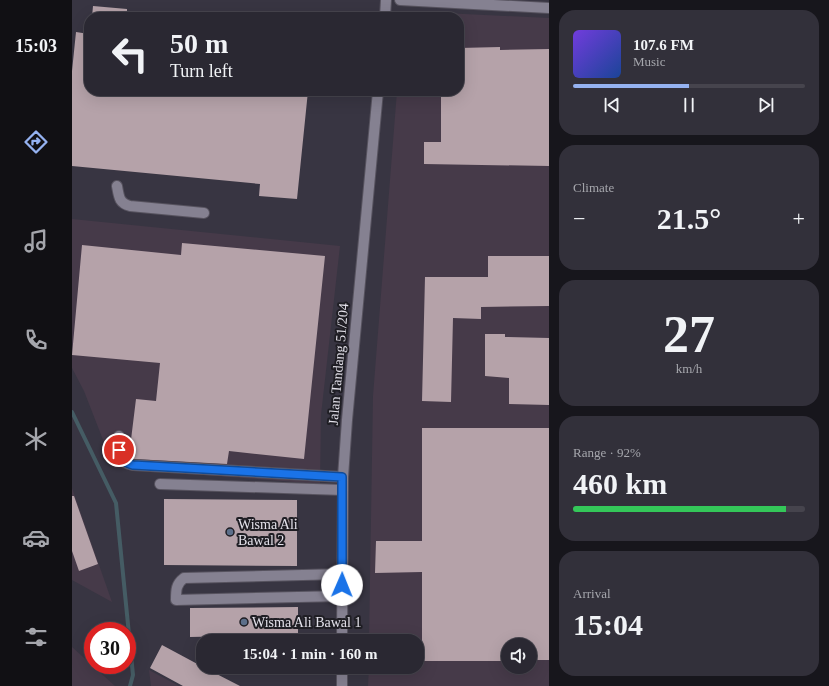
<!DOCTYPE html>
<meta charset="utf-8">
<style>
:root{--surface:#2a2832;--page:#32303a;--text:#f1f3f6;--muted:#a5a6ac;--line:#46444d;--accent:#95b2f1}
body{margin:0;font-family:Georgia,serif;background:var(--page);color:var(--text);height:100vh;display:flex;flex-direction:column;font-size:15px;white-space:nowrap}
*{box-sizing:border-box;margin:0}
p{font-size:13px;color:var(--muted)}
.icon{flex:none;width:22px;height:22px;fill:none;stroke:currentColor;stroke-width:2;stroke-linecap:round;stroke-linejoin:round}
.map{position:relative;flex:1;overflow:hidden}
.details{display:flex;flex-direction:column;gap:10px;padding:10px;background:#17161c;width:280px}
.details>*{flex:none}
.hud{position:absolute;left:12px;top:12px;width:380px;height:84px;border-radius:16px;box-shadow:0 4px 16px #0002,0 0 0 1px var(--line);background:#2a2832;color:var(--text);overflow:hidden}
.buttons{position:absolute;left:429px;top:638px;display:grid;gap:8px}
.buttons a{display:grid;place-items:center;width:36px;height:36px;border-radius:50%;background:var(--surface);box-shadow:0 4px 16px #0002,0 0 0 1px var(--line);font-size:20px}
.speed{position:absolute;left:12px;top:622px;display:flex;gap:8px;font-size:20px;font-weight:700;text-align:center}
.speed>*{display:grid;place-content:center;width:52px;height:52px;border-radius:50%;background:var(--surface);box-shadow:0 4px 16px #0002,0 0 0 1px var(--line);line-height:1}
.speed .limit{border:6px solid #d22;background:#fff;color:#111}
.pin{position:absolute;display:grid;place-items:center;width:34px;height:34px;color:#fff;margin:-17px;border:2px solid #fff;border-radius:50%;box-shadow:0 1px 4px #0007}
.me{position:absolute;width:44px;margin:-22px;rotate:1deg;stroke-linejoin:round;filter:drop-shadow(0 0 3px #0008)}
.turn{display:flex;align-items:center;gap:14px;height:84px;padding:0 20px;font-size:18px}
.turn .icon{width:52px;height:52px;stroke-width:2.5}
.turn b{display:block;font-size:28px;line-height:34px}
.big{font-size:30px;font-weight:700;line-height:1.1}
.details .card{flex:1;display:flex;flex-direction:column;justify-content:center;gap:6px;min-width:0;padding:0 14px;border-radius:16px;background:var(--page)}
.details .dial{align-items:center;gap:0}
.dial b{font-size:52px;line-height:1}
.song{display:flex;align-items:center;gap:12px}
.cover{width:48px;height:48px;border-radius:6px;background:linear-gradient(135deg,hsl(260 70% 55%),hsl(220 70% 35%))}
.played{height:4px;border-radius:2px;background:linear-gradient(90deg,var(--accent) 50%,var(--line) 50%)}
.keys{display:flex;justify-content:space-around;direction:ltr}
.heat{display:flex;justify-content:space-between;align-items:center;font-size:22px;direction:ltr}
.charge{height:6px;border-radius:3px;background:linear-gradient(90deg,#34c759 92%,var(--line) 0)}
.trip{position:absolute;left:124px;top:634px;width:228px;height:40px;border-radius:16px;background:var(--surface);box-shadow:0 4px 16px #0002,0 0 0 1px var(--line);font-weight:700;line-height:40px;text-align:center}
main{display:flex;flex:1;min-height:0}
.menu{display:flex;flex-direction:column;width:72px;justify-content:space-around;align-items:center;background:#111014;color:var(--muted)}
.menu .icon{width:28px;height:28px}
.menu .active{color:var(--accent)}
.menu b{font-size:18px;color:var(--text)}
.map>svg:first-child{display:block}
.industrial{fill:#463a49;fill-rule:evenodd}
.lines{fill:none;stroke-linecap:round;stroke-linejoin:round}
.stream{stroke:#455c64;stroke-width:4}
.building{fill:#b5a2a9}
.minor-casing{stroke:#57535f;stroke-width:12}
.minor{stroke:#858191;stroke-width:10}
.route-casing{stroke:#114b97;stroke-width:10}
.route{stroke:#1a73e8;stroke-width:7}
.service-dot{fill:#5c6f8a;stroke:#1f1e24;stroke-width:1.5}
.labels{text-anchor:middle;stroke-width:4;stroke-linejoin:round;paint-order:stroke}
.street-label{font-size:14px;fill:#e4e2eb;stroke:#1f1e24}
.poi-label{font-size:14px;fill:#e4e2eb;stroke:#1f1e24;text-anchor:start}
</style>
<main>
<nav class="menu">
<b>15:03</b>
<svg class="icon active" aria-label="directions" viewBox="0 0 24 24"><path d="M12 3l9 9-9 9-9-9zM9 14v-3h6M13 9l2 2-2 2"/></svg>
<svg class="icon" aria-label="music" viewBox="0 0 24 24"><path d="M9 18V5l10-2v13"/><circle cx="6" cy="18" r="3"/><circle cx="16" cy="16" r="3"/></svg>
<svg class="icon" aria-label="phone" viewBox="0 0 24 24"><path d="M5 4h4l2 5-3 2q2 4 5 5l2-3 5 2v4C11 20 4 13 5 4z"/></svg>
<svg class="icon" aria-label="climate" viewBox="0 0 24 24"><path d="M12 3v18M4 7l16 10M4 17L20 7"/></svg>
<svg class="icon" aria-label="car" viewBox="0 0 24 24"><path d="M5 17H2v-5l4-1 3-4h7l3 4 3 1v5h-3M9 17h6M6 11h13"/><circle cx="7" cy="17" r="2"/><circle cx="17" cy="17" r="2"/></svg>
<svg class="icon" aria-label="filters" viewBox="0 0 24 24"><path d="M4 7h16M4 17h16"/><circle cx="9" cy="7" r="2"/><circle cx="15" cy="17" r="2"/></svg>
</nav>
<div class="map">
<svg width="477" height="686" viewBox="0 0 477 686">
<rect width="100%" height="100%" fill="#383542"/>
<path class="industrial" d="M331 11 477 18V686H296L297 667H345V641H297L301 396 325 91H387V17H330ZM436 645H458V667H436Z
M0 219 268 246 249 415 248 484 42 468 12 391 0 368Z
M0 488 40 602 0 580Z
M0 647 43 686H0Z
M77 670 107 686H79Z"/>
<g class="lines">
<path class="stream" d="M0 412 44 503 61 675 58 686"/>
</g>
<path class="building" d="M21 6 55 9V17H20Z
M4 32 17 34V91H236L225 199 187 196 188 184 0 166V71Z
M428 47V50L477 49V166L352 164V142H369V91H387V48Z
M110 243 253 256 232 459 157 451 155 464 62 459 57 456 64 399 84 401 88 363 0 355 10 245 109 255Z
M416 256H477V306L409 307V319L381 318 379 402 350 401 353 277H416Z
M413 334H433V337L477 338V405L437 404V378L413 376Z
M350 428H477V660H458V645H436V661H350V572L303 573 304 541H350Z
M0 496H2L26 564 7 571 0 551Z
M92 499 225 500V566L92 565Z
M226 607V641H164V636L118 637V608Z
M90 645 131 667 168 686H111L78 668Z"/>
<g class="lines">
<defs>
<path id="minor" d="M328 0 477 8
M313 17 314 0
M45 186C47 197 47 203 58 206L132 213
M47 436C47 450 45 462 61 465L271 477
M88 484 271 490
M270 596 104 600C104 590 104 584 112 578L270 574
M270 641 271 477 275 420 306 91
M270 667V686"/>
</defs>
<use href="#minor" class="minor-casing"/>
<use href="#minor" class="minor"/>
</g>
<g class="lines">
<defs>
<path id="route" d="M47 450C48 459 52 463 61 465L270 477V585"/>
</defs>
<use href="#route" class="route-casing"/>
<use href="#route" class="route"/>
</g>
<g class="service-dot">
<circle cx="158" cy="532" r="4"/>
<circle cx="172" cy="622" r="4"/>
</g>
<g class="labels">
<g class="street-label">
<text transform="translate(266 364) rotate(-85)" y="5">Jalan Tandang 51/204</text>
</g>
<g class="poi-label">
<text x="166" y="529">Wisma Ali<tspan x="166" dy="16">Bawal 2</tspan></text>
<text x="180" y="627">Wisma Ali Bawal 1</text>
</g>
</g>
</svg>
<div class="buttons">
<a><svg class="icon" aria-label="sound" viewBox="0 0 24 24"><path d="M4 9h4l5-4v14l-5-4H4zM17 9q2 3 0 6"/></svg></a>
</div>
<div class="speed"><div class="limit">30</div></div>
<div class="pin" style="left:47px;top:450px;background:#d93025"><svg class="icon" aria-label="arrive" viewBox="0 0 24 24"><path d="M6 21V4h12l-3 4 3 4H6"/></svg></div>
<svg class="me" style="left:270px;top:585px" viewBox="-20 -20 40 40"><circle r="19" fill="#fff"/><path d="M0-13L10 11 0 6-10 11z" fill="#1a73e8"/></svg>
<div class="trip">15:04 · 1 min · 160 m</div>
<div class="hud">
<div class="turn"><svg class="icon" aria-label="left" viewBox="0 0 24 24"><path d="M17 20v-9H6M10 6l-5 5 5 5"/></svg><div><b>50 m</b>Turn left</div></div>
</div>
</div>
<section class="details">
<div class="card">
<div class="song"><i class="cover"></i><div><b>107.6 FM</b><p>Music</p></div></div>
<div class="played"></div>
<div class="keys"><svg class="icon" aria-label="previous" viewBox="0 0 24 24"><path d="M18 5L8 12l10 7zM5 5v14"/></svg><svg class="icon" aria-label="pause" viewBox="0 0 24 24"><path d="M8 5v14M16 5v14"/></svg><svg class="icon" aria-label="next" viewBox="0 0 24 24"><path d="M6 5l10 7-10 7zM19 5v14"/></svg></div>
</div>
<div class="card"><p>Climate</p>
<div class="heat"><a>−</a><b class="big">21.5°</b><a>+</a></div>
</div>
<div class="card dial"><b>27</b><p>km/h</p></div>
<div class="card"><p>Range · 92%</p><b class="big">460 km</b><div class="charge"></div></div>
<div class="card"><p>Arrival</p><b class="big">15:04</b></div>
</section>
</main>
